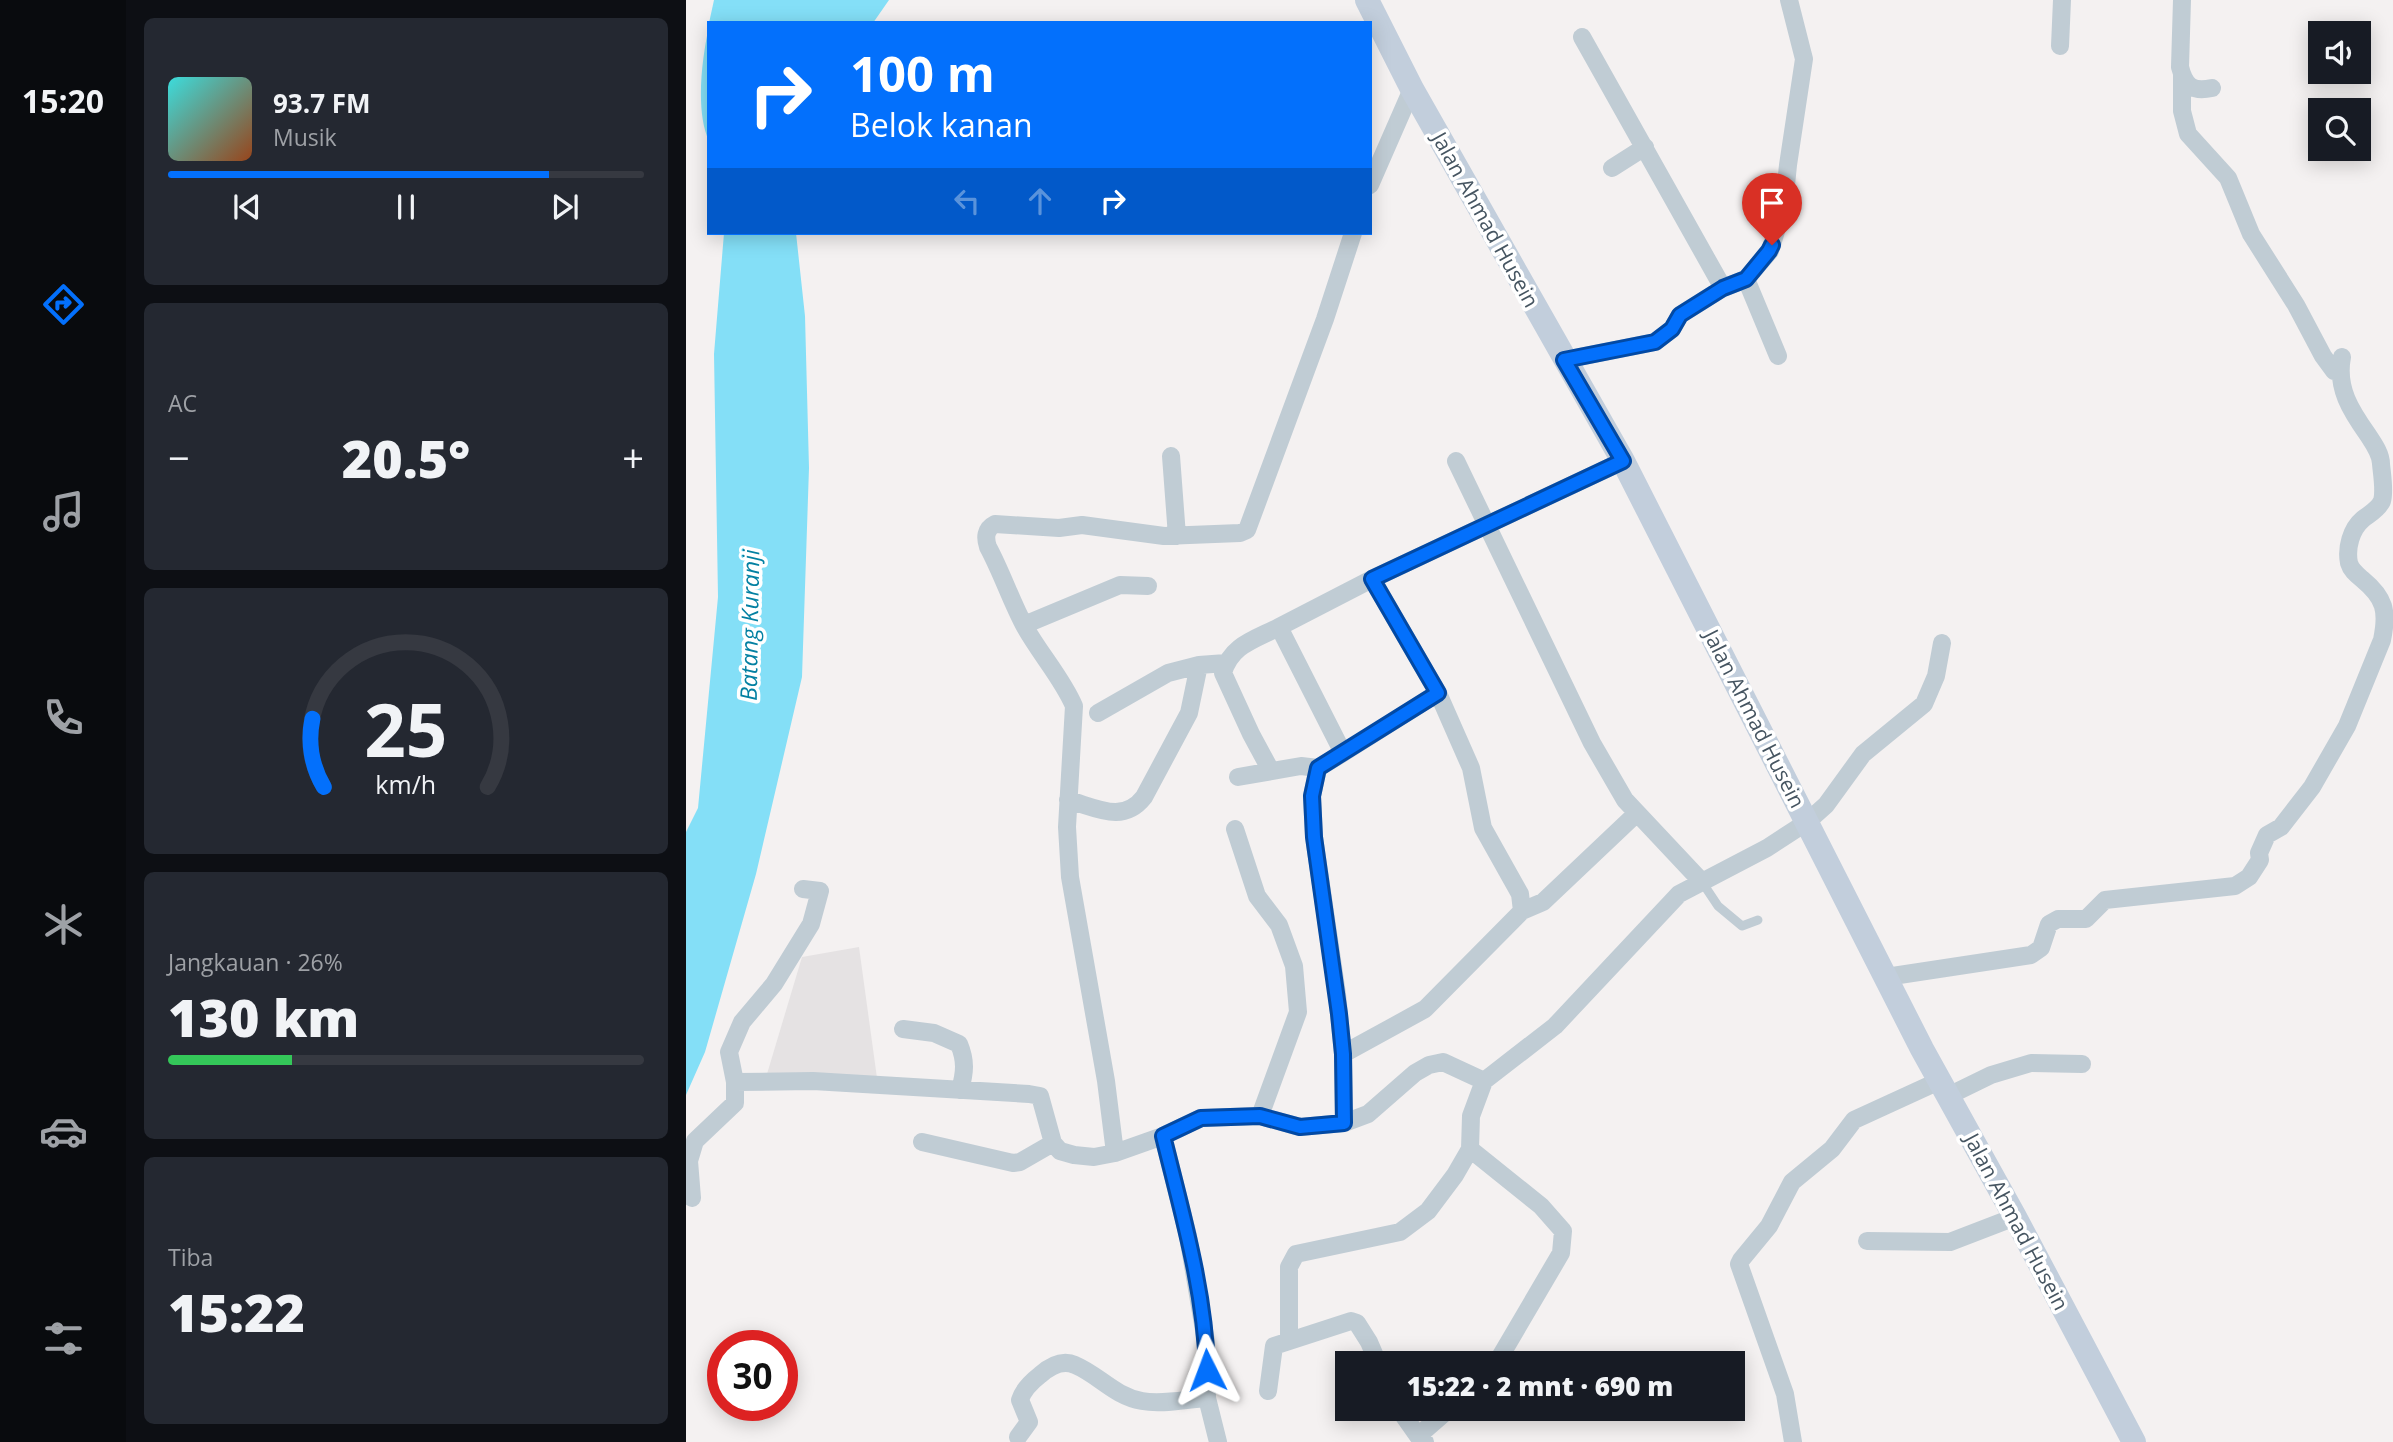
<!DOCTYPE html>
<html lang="id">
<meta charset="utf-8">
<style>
:root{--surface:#171b24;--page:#242831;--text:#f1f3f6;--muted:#9ea1a6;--line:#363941;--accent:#0370fc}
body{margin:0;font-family:"Open Sans",sans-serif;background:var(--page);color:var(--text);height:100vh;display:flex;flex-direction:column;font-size:26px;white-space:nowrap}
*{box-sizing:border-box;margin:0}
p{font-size:23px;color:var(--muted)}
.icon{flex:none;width:38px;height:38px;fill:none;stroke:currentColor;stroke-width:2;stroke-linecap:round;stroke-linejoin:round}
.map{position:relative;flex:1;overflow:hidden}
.drawer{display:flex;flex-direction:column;gap:18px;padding:18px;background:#0d0f14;width:560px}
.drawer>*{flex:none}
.banner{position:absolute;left:21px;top:21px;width:665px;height:214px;border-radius:0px;box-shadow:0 4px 18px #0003;background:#0370fc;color:#fff;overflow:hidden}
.fabs{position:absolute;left:1622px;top:21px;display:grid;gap:14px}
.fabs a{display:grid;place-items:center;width:63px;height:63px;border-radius:0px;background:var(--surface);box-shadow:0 4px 18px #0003;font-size:35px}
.speed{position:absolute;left:21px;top:1330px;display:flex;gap:14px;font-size:35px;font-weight:700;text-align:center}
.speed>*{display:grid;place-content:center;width:91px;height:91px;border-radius:50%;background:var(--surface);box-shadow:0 4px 18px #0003;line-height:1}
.speed .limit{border:10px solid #d22;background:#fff;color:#111}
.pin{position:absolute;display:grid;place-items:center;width:60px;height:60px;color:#fff;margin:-72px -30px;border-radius:50% 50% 50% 0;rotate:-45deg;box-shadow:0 0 7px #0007}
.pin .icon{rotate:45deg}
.me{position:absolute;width:77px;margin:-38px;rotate:357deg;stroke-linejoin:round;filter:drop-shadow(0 0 5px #0008)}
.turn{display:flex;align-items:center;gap:24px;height:147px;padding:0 28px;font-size:32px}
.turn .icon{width:91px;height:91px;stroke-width:2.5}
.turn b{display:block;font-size:49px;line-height:60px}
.lanes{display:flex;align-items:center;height:66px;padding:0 28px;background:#0003;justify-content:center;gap:35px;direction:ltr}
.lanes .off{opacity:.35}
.big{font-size:52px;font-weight:800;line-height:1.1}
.drawer .card{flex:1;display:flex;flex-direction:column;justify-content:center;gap:10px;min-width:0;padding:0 24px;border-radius:10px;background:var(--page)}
.drawer .dial{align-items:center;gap:0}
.dial svg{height:182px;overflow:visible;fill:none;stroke:var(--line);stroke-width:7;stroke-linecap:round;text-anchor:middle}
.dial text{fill:var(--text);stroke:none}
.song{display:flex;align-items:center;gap:21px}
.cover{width:84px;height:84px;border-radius:10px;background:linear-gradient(135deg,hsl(180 70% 55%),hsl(20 70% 35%))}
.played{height:7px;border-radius:4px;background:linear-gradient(90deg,var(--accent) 80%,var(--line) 80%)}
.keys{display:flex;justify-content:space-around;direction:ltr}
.heat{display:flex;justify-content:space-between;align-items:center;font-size:38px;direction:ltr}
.charge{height:10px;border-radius:5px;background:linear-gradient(90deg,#34c759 26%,var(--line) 0)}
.trip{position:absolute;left:649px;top:1351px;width:410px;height:70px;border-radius:0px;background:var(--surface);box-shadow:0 4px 18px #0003;font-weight:800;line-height:70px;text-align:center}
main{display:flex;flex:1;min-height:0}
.menu{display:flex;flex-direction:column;width:126px;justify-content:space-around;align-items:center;background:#090b0e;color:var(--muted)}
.menu .icon{width:49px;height:49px}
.menu .active{color:var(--accent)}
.menu b{font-size:32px;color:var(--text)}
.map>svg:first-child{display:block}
.education{fill:#e5e2e3}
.water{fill:#84dff7}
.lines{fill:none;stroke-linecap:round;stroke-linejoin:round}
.lane{stroke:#c0ccd4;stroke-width:9}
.street{stroke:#c0ccd4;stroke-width:18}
.secondary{stroke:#c2cedc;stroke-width:24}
.route-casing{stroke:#0249a4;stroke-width:18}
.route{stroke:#0370fc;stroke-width:12}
.labels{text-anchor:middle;stroke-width:7;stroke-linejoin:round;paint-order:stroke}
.street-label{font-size:21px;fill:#465561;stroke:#fff}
.water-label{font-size:23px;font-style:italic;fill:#0380a2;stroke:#fff}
</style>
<main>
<nav class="menu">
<b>15:20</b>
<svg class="icon active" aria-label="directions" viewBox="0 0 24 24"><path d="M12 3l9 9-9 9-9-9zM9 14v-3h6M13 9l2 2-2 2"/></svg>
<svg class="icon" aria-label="music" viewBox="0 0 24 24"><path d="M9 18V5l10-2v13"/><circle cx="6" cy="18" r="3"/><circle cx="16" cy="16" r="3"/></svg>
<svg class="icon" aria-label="phone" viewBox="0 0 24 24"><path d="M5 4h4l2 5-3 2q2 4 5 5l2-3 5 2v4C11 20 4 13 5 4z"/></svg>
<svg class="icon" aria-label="climate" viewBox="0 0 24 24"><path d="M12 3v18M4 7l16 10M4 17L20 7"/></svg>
<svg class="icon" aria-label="car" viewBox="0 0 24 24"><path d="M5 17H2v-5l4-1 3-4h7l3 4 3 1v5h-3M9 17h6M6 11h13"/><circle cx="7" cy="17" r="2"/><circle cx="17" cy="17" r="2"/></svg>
<svg class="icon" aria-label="filters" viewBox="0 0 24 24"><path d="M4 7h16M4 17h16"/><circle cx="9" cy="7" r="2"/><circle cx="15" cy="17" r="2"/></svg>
</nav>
<section class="drawer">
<div class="card">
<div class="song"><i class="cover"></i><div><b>93.7 FM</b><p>Musik</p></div></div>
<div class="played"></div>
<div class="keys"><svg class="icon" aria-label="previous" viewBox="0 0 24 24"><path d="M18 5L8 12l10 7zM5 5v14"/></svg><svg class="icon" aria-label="pause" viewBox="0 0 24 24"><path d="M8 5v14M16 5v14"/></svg><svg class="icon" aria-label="next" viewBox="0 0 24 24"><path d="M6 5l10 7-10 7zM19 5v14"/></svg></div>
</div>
<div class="card"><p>AC</p>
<div class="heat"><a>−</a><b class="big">20.5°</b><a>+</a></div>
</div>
<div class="card dial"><svg viewBox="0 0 100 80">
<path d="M14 69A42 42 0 1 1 86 69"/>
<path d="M14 69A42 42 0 0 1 9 39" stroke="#0370fc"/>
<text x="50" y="56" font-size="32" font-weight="700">25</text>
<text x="50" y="72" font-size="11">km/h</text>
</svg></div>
<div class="card"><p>Jangkauan · 26%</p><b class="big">130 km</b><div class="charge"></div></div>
<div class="card"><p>Tiba</p><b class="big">15:22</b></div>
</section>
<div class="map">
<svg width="1707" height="1442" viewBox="0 0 1707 1442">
<rect width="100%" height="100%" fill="#f4f1f1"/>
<path class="education" d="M173 947 191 1078 81 1074 116 957Z"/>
<path class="water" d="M28 0H203L187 23H23Z
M23 26V141C9 111 16 58 23 26Z
M38 233H110L119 316 123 468 116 677 70 874 19 1052 0 1095V832L12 808 32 597 28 354Z"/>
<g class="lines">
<path class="lane" d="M1016 882 1032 906 1056 926 1072 920"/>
<path class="street" d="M1496 0 1494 67C1499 87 1507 92 1526 88
M896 37 1037 288
M1374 46 1376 0
M1496 74V111L1502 134 1542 178 1565 234 1610 305 1637 356 1648 371H1654
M926 168 959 147
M684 185 726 89
M1060 279 1092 356
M878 360 969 342 986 329 994 315 1037 288 1060 279 1084 251 1098 205 1102 165 1118 59 1103 0
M485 456 491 536
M770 461 906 743 939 800 1016 882
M338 625 434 585 462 586
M412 713 482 673 513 665 540 663
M657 753 752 693
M585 771 565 734 537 673C545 645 568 640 593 627
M552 777 615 766 632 768
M382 800C411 808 437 824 458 797L503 713 513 665
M549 829 571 896 593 925 608 966 612 1012 574 1116
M836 911 857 902 951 813
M1200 977 1345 955 1355 948 1363 924 1372 919H1400L1419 900 1549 886 1563 877 1574 860 1573 853 1581 835 1595 827 1626 787 1661 726 1696 640C1702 611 1699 598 1676 579 1670 574 1665 570 1663 563 1660 548 1665 529 1677 519 1683 514 1692 510 1696 501 1699 491 1696 475 1695 464 1695 454 1688 444 1682 435 1665 411 1650 388 1656 357
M217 1029 248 1033 273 1044C280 1061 279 1072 274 1090
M657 1054 651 994 628 837 626 796 632 768 657 753 593 627 686 579 937 461
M49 1082 127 1081 343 1094 354 1096 367 1143 374 1151 388 1155 408 1157 429 1153 477 1136 515 1118 574 1116 614 1127 658 1123 682 1114 729 1073 743 1065 757 1062 798 1081
M1262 1096 1305 1075 1345 1063 1396 1064
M658 1123 657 1054 739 1009 836 911 834 894 797 828 785 768 752 693 686 579
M477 1136 502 1236 520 1342 521 1398 532 1442
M236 1142 327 1163 334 1162 367 1143
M429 1153 420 1081 384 877 381 827 388 706C376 678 354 654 339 627 325 601 316 573 302 547 299 538 299 529 309 524L373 528 396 525 478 536 554 533 561 530 639 319 667 233
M6 1198 3 1161 9 1141 49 1103V1082L43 1052 56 1022 88 984 125 924 134 891 117 889
M1181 1241 1264 1242 1329 1217
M603 1340V1267L610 1254 714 1232 742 1211 769 1175 784 1149
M808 1363 814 1357 875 1253 877 1231 855 1206 784 1149 785 1116 798 1081 869 1026 993 894 1081 848 1121 822 1140 805 1177 754 1238 704 1250 676 1256 643
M582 1391 588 1346 665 1321 671 1323 683 1342 692 1363
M713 1409 732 1436 739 1442
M732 1436 763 1409
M332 1437 343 1422 334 1400C337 1390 345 1382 354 1375 363 1367 376 1359 389 1365 413 1375 428 1396 456 1401 476 1405 501 1399 521 1398
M1107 1442 1099 1394 1053 1264 1055 1260 1083 1226 1106 1182 1146 1149 1168 1120 1253 1081"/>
<path class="secondary" d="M681 0 726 89 937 461 1236 1049 1329 1217 1448 1442"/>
</g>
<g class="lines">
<defs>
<path id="route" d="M521 1370C519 1291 496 1213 477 1136L515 1118 574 1116 614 1127 658 1123 657 1054 653 1014 628 837 626 796 632 768 752 693 686 579 937 461 878 360 969 342 986 329 994 315 1037 288 1060 279 1083 251 1086 245"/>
</defs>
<use href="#route" class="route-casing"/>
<use href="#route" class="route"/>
</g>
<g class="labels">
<g class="street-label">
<text transform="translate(799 220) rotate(61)" y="7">Jalan Ahmad Husein</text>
<text transform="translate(1068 719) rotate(63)" y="7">Jalan Ahmad Husein</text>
<text transform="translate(1330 1222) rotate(62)" y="7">Jalan Ahmad Husein</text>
</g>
<g class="water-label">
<text transform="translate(64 625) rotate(-89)" y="8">Batang Kuranji</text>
</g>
</g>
</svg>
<div class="fabs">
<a><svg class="icon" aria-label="sound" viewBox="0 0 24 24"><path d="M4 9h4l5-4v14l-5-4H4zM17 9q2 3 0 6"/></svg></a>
<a><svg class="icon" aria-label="search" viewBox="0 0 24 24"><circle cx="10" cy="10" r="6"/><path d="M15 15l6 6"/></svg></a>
</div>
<div class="speed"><div class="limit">30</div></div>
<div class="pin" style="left:1086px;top:245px;background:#d93025"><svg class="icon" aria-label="arrive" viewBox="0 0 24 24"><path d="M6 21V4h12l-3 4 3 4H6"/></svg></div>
<svg class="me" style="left:521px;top:1370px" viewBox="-20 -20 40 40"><path d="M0-17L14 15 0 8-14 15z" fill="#0370fc" stroke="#fff" stroke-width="4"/></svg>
<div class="trip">15:22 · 2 mnt · 690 m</div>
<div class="banner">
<div class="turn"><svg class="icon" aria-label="right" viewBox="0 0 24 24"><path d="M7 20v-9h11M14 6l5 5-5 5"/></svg><div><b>100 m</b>Belok kanan</div></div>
<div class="lanes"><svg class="icon off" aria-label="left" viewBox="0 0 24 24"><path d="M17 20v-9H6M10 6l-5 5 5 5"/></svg><svg class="icon off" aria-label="ahead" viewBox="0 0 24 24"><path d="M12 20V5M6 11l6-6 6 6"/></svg><svg class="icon" aria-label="right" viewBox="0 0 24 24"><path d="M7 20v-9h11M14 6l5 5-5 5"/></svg></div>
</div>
</div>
</main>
